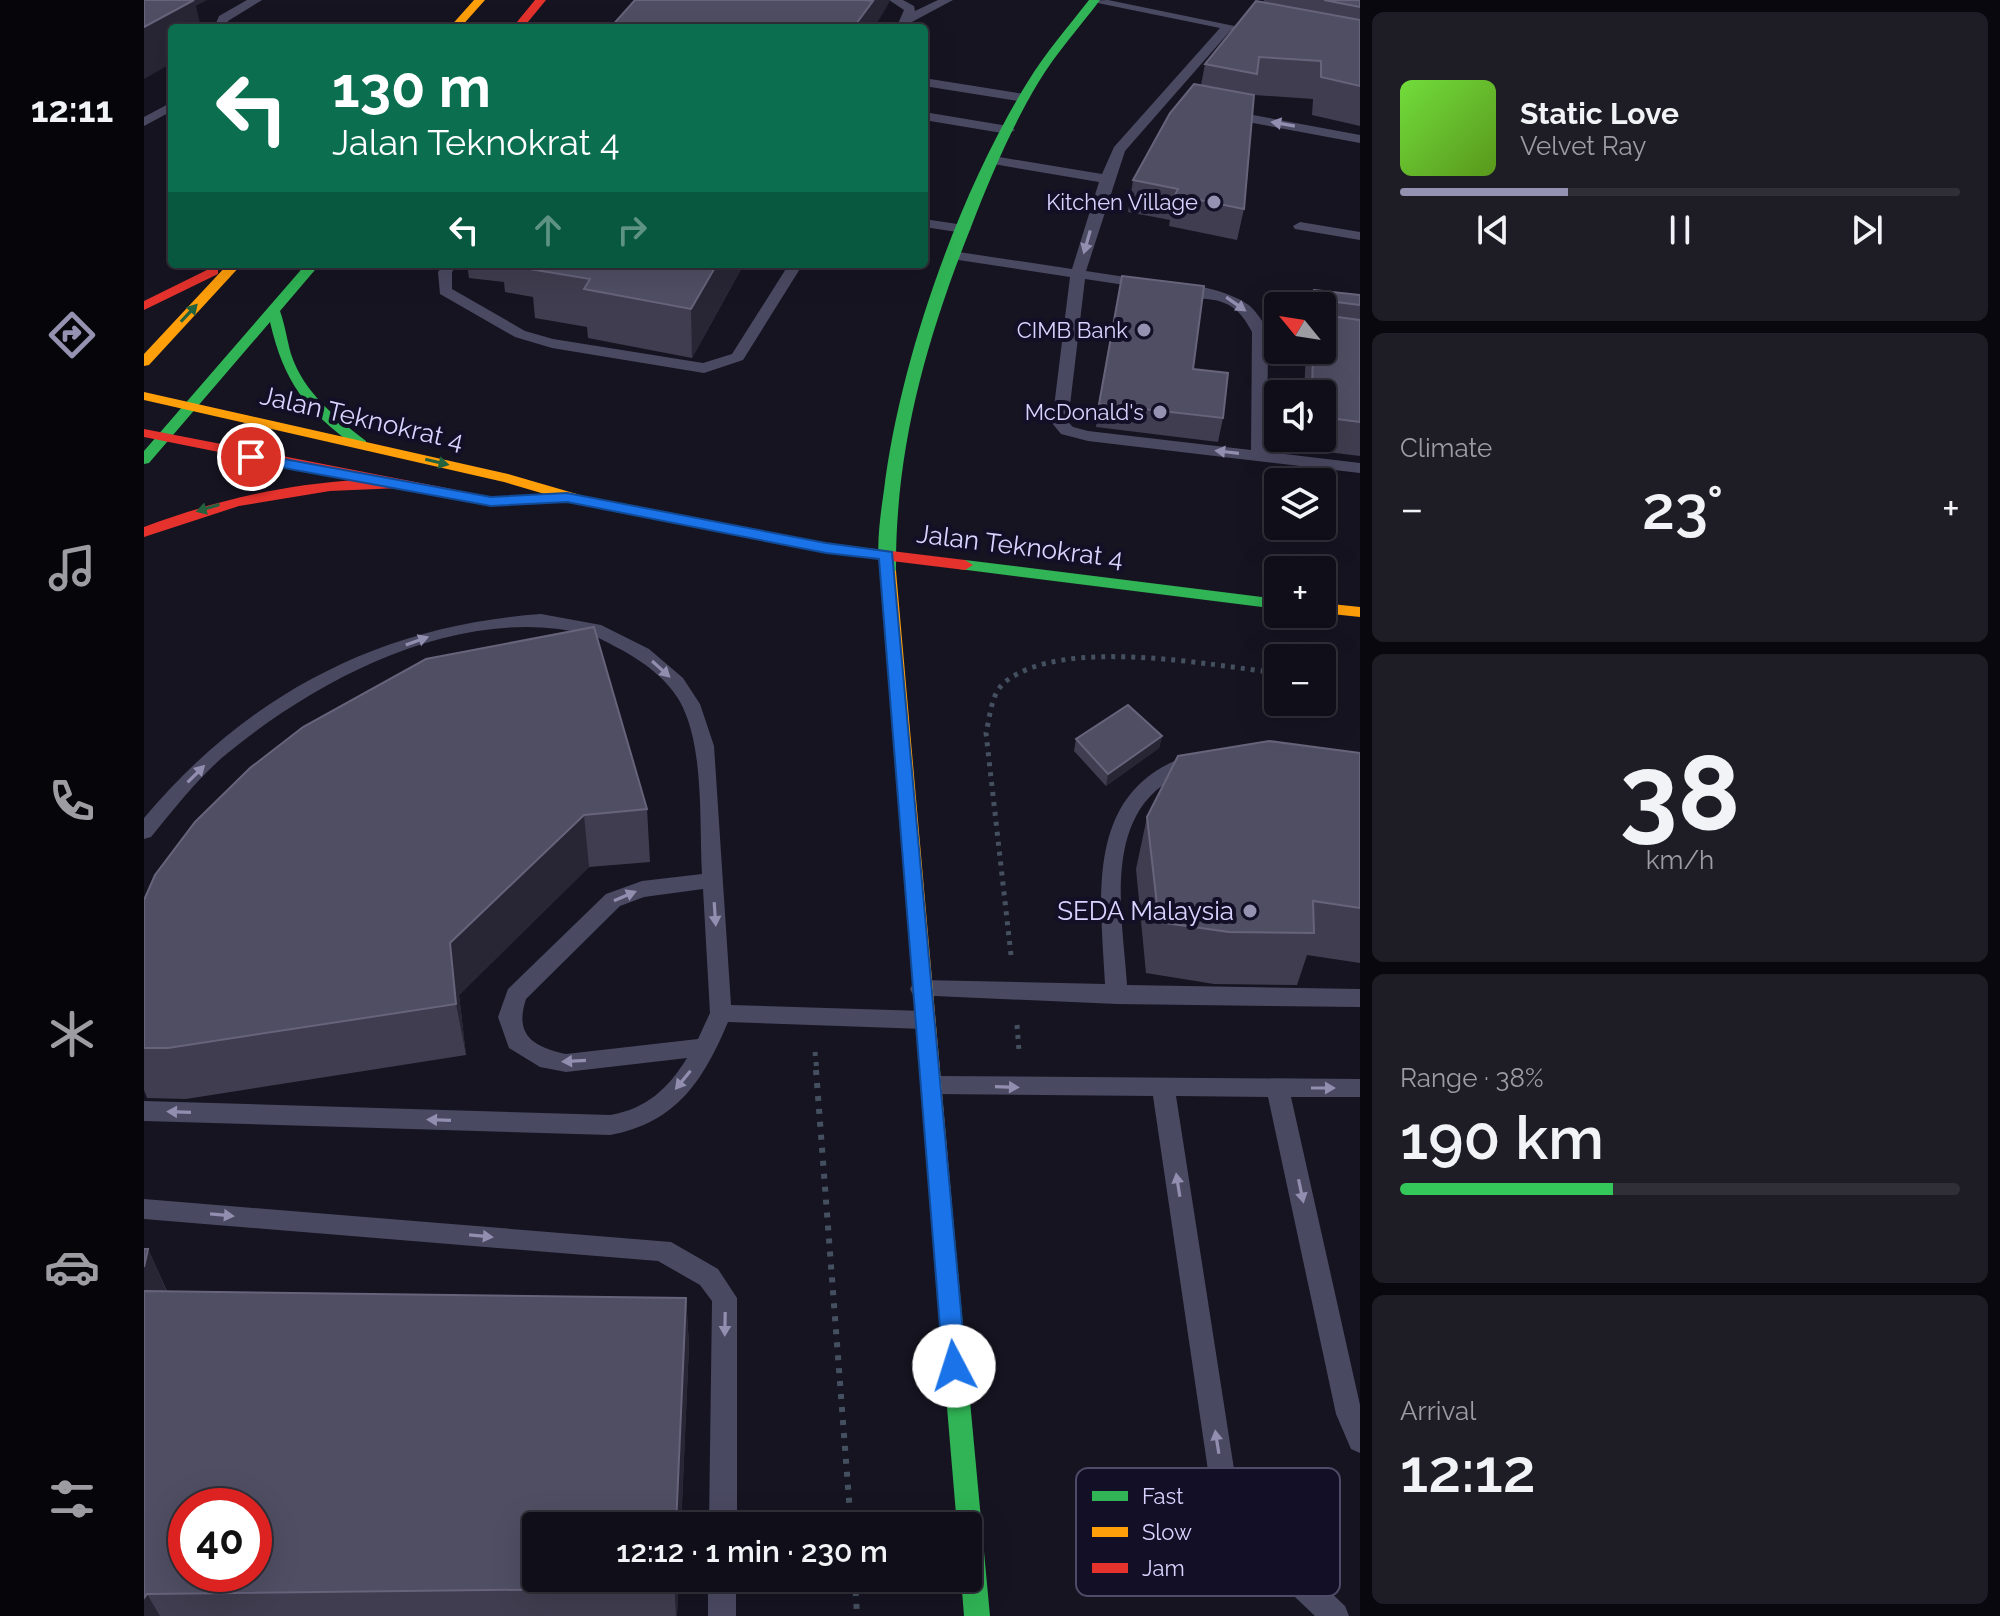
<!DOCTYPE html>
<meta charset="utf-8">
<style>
:root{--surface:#100f19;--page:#1e1d26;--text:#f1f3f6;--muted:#9c9ca2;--line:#302f38;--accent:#9591b1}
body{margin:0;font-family:Raleway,sans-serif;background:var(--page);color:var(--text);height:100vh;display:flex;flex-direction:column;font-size:30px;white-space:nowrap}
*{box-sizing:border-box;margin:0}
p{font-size:26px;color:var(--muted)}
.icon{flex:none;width:44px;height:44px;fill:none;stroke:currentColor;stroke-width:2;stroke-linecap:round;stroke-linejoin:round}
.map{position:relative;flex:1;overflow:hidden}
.side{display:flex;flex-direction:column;gap:12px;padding:12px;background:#09080e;width:640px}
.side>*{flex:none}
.hud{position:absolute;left:24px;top:24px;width:760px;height:244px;border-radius:8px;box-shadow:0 8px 32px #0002,0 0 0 2px var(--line);background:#0b6e4f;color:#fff;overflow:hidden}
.needle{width:52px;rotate:300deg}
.fabs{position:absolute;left:1120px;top:292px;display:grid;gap:16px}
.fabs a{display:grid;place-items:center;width:72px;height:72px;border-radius:8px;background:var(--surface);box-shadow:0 8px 32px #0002,0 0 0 2px var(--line);font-size:40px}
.speed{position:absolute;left:24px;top:1488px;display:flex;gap:16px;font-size:40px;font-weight:700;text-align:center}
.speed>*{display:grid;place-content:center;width:104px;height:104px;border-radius:50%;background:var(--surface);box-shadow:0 8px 32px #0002,0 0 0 2px var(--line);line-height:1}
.speed .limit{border:12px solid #d22;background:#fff;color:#111}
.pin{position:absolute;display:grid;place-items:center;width:68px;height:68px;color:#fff;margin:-34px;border:4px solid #fff;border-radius:50%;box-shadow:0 2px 8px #0007}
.me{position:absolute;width:88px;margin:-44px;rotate:355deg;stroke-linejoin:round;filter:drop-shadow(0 0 6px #0008)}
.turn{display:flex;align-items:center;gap:28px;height:168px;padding:0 32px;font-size:36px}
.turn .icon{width:104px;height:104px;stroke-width:2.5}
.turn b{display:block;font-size:56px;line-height:68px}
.lanes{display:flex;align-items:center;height:76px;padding:0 32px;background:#0003;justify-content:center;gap:40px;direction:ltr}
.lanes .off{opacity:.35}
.big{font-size:60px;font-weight:600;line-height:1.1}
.side .tile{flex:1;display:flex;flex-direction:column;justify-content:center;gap:12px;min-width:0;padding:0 28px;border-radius:12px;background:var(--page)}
.side .dial{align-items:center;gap:0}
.dial b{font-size:104px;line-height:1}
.song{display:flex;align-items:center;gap:24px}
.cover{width:96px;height:96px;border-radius:12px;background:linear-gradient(135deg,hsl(100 70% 55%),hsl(90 70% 35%))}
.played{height:8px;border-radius:4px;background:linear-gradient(90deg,var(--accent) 30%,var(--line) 30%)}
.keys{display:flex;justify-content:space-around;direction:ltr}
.heat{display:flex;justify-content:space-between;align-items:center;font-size:44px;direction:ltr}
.charge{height:12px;border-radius:6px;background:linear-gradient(90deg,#34c759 38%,var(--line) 0)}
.trip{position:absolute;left:378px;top:1512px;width:460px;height:80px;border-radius:8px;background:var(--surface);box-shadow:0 8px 32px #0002,0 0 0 2px var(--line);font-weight:600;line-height:80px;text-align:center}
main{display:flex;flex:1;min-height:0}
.tab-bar{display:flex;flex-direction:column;width:144px;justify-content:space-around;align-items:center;background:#06060a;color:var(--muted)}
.tab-bar .icon{width:56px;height:56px}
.tab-bar .active{color:var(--accent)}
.tab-bar b{font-size:36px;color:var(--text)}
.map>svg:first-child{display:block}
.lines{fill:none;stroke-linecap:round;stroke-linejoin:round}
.path-far1{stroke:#44505f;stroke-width:5;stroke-dasharray:4 6;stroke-linecap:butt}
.path{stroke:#44505f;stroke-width:6;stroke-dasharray:5 8;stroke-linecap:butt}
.lane{fill:#4a4962;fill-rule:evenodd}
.fast{fill:#30b455;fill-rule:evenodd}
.slow{fill:#ff9f0a;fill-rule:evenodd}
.jam{fill:#e5322d;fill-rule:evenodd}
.wall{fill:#403d50}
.shaded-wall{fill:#282635}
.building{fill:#504e63;stroke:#66637b;stroke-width:2;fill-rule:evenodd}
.oneway{fill:#928eb0}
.oneway2{fill:#22623e}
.route{fill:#1a73e8;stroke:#114b97;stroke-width:2}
.poi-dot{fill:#9591b1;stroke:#130f26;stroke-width:3}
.labels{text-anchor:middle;stroke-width:8;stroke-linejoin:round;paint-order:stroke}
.far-poi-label{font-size:22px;fill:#d9d4ff;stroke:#130f26;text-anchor:end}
.street-label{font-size:26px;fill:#d9d4ff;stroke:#130f26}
.poi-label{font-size:26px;fill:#d9d4ff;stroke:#130f26;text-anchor:end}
.key{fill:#130f26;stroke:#4e4a67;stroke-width:2}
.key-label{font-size:22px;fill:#d9d4ff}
</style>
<main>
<nav class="tab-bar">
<b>12:11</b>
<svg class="icon active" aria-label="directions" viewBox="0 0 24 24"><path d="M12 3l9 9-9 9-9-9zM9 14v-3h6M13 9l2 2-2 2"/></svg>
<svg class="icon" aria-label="music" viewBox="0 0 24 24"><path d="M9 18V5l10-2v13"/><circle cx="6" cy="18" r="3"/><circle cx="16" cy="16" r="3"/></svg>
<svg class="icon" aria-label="phone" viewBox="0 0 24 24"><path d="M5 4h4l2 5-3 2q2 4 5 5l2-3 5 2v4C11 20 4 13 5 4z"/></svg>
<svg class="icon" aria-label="climate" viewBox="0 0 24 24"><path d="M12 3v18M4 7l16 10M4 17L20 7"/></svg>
<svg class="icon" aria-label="car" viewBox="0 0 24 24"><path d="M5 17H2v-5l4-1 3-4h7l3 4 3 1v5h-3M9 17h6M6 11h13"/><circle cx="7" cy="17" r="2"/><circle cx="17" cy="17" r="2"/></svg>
<svg class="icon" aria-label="filters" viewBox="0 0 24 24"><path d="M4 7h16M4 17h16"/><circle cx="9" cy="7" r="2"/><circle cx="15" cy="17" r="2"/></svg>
</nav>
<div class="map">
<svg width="1216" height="1616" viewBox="0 0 1216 1616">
<rect width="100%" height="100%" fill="#161421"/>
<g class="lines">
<path class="path-far1" d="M867 955 842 733C846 717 847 693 861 682 919 636 1065 665 1134 673
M873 1025 875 1051
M671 1052 673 1072"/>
<path class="path" d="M672 1070 707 1526
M711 1578 713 1616"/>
<path class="lane" d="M103 0H118L84 21 82 28H70L75 16Z
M745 0H759L770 6 771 11 794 0H809L766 23 764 28 753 26 760 10Z
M964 0 1100 28 1094 32 1087 30 981 151 942 271 1001 280 1008 284 1001 288 941 279 924 422 929 427 944 431 1107 450 1108 332C1084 283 1052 309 1026 289 1040 278 1093 294 1107 307 1113 313 1118 320 1122 328L1134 330V340L1124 338 1123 452 1216 463V473L944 441 917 434 908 423 926 277 808 259 801 255 808 251 928 269 955 182 849 164 842 160 849 156 958 174 970 147 1076 28 944 1Z
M780 78 880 94 886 98 880 102 780 86Z
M28 102V111L0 126V117Z
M1082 110 1216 135V143L1077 117V111Z
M780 112 864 126 871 130 864 134 780 120Z
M780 219 820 225 827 229 820 233 780 227Z
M1156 222 1216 232V240L1151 229 1149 226Z
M300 264H314L308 272V289L381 331 409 339 559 363 588 354 645 264H659L599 360 560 373 408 348 371 337 296 294 294 272Z
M397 614 457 625 505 649 539 678 556 704 570 746 587 1005 780 1011 788 1014 791 1020 788 1026 780 1029 584 1022C560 1079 533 1123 466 1135L0 1121V1101L466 1115C502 1109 524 1089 543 1058L422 1072 396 1067 365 1048 354 1017 364 989 462 894 498 881 558 874C555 823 561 745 535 700 522 678 498 661 476 649 465 644 454 636 443 634 318 604 179 675 85 752 55 776 31 808 7 837L0 839V818C103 695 236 625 397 614ZM559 889 566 1013 554 1039 422 1054C389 1047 370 1035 382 999L476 906 500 897Z
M1052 753 1059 755 1062 760 1059 765C1048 770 1035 774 1025 781 958 822 979 920 983 985L1216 989V1007L973 1004 769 995 766 989 769 983 777 980 961 984C956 892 940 786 1052 753Z
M789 1076 1216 1079V1097H1147L1216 1405V1453L1207 1449 1192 1414 1124 1097 1032 1096 1092 1482 1114 1523 1201 1606 1205 1616H1171L1094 1543 1066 1484 1009 1096 789 1094 781 1092 778 1085 781 1078Z
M0 1199 527 1242 574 1269 593 1298V1526H565L568 1301 556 1285 514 1261 0 1219Z
M564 1578H592V1616H564Z"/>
<path class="fast" d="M945 0H956C935 28 912 53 894 83 867 128 846 178 827 227 782 340 751 449 752 571L750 575H738C730 555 737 511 740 490 756 360 814 195 883 83 901 53 924 27 945 0Z
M162 264H176L136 311C141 325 143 340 147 354 160 393 191 417 222 441V447H212C162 410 140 383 126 322L5 463 0 464V451Z
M821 560 1134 599V609L815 569 813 565 815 561Z
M799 1219 807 1222 810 1229 846 1616H820L817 1578H824V1526H813L788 1229 791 1222Z"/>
<path class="slow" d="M330 0H341L316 28H305Z
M84 264H98L5 365 0 366V354Z
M0 392 364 474 450 499 453 502 445 507 360 482 0 400Z
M744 566 752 571 810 1229 807 1236 799 1239 791 1236 788 1229 736 571Z
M1178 603 1216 607V617L1178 613Z"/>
<path class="jam" d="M391 0H402L379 28H368Z
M69 267 74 268V274L0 310V301Z
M0 429 333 494 341 499 333 504 256 488 186 491 95 506 0 537V527C70 501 140 484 215 480L0 437Z
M445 497 682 543 821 560 829 565 821 570 682 553 440 505 437 502Z"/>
</g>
<path class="wall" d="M1120 0H1216V126L1168 115 1169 99 1110 95 1100 209 1093 240 1025 226 1026 220 984 212 989 180 1057 85 1061 64 1119 2Z
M323 264H600L548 358 444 338 443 327 391 318 389 297 361 292 360 282 325 278Z
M1170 290 1216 295V456L1159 449V438H1178V394H1160L1162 350H1178V306H1166Z
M1049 369 1079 418 1074 442 952 427 955 404Z
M1018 736 1015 748 962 786 930 751 932 739Z
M1216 753V963L1163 955 1153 985 1070 984 1002 973 992 869 1003 817Z
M503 809 506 862 445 867 315 995 322 1055 42 1099 3 1098 0 1090V900L51 822Z
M4 1249 23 1291 542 1298 545 1345 533 1616H0Z"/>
<path class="shaded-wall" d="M2 0H63L52 6 57 28H28V63L0 79V27Z
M721 0H745V3L730 28H709Z
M573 264H600L548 358 547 309Z
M1018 736 1015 748 962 786 964 774Z
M440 815 445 867 315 995 322 1055 312 1004 306 943Z
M4 1249 25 1297 0 1303V1267Z
M542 1298 545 1345 537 1526H532Z
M530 1578H535L533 1616H532Z
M3 1594 16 1616H0V1598Z"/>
<path class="building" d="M0 0H50L0 27Z
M491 0H721L729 1 709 28H466Z
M1180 0H1216V7Z
M1112 1 1216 20V86L1177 77V61L1115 57 1113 74 1061 64Z
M1050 84 1110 95 1100 209 1031 195 1034 189 989 180 1026 113Z
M390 264H573L547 309 440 289 446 279 386 269Z
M978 276 1060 286 1049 369 1084 373 1079 418 955 404Z
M1170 290 1216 295V305L1184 301 1186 316 1216 320V422L1178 417V394H1168L1169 350H1178V306H1170Z
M450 627 503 809 440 815 306 943 312 1004 24 1048H0V900L11 875 51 822 106 768 159 727 282 659Z
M984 705 1018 736 964 774 932 739Z
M1125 741 1216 753V908L1169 901 1170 933 1085 932 1015 922 1003 817 1034 756Z
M0 1249H4L0 1267Z
M0 1291 542 1298 532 1526H392V1578H530V1588L3 1594 0 1598ZM42 1506H110V1574H42Z"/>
<defs><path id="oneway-solid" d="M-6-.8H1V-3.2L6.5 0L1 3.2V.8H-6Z" transform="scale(2)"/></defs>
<g class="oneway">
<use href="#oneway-solid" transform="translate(1139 124) rotate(-170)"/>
<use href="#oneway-solid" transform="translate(943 242) rotate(106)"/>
<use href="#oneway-solid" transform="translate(1092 304) rotate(35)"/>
<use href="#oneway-solid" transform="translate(1083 452) rotate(-173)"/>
<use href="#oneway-solid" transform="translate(273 641) rotate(-20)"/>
<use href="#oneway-solid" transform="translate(517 669) rotate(42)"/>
<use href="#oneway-solid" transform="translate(52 774) rotate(-45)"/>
<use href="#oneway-solid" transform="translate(481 896) rotate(-23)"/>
<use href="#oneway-solid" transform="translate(571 914) rotate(86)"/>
<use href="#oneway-solid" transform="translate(430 1061) rotate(177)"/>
<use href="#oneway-solid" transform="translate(539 1080) rotate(129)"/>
<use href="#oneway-solid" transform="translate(863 1087) rotate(2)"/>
<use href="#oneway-solid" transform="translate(1179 1088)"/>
<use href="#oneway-solid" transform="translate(35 1112) rotate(-178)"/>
<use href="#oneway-solid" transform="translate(295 1120) rotate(-178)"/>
<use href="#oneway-solid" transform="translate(1034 1185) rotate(-99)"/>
<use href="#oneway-solid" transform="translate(1157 1191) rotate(78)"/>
<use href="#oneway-solid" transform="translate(78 1215) rotate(5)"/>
<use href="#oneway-solid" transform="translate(337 1236) rotate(5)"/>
<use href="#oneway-solid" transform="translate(581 1324) rotate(91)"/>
<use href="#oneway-solid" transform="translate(1073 1442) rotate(-99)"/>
</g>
<g class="oneway2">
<use href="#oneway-solid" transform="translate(45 313) rotate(-47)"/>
<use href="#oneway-solid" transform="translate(293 462) rotate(13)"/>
<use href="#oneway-solid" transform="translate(64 508) rotate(163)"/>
</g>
<path class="route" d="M107 453 347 497 423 493 682 543 748 552 822 1366 819 1374 810 1377 802 1374 799 1366 735 559 682 553 423 502 347 506 102 461 100 457Z"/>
<g class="poi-dot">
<circle cx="1070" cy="202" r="8"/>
<circle cx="1000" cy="330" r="8"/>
<circle cx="1016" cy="412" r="8"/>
<circle cx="1106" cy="911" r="8"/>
</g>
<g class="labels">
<g class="far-poi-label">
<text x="1054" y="210">Kitchen Village</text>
<text x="984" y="338">CIMB Bank</text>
<text x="1000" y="420">McDonald's</text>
</g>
<g class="street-label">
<text transform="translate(218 418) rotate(13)" y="9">Jalan Teknokrat 4</text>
<text transform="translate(876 546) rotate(7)" y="9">Jalan Teknokrat 4</text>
</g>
<g class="poi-label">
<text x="1090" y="920">SEDA Malaysia</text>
</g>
</g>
<rect x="932" y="1468" width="264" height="128" rx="12" class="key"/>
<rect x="948" y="1491" width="36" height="10" fill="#30b455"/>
<rect x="948" y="1527" width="36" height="10" fill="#ff9f0a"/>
<rect x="948" y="1563" width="36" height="10" fill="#e5322d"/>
<g class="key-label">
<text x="998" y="1504">Fast</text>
<text x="998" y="1540">Slow</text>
<text x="998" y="1576">Jam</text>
</g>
</svg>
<div class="fabs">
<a><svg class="needle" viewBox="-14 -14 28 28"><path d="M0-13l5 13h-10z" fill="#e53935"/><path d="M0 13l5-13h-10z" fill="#9c9ca2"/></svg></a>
<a><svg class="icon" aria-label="sound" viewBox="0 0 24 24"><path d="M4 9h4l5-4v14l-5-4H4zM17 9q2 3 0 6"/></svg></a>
<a><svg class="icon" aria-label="layers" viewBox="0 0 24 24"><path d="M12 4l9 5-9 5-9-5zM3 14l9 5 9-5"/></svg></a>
<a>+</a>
<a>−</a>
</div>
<div class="speed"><div class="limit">40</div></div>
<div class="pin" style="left:107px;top:457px;background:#d93025"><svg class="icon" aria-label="arrive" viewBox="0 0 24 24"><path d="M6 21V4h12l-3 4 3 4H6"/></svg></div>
<svg class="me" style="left:810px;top:1366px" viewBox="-20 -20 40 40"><circle r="19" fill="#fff"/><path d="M0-13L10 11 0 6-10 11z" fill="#1a73e8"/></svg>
<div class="trip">12:12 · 1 min · 230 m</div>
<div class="hud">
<div class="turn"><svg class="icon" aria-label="left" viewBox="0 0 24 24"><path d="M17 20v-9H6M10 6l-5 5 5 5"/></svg><div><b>130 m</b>Jalan Teknokrat 4</div></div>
<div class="lanes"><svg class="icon" aria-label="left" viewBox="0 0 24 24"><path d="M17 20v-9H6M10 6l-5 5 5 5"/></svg><svg class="icon off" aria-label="ahead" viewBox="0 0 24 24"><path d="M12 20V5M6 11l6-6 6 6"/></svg><svg class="icon off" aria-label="right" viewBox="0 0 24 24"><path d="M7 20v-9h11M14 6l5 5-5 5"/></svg></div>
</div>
</div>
<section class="side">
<div class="tile">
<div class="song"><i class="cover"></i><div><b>Static Love</b><p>Velvet Ray</p></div></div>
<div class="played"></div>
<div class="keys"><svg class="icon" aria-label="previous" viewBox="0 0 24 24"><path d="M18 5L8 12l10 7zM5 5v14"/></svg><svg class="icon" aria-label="pause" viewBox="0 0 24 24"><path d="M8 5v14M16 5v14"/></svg><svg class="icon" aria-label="next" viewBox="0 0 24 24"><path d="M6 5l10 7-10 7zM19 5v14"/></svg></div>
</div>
<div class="tile"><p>Climate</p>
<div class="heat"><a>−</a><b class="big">23°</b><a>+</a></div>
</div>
<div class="tile dial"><b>38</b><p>km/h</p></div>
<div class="tile"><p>Range · 38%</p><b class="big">190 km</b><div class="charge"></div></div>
<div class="tile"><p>Arrival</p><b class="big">12:12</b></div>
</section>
</main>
